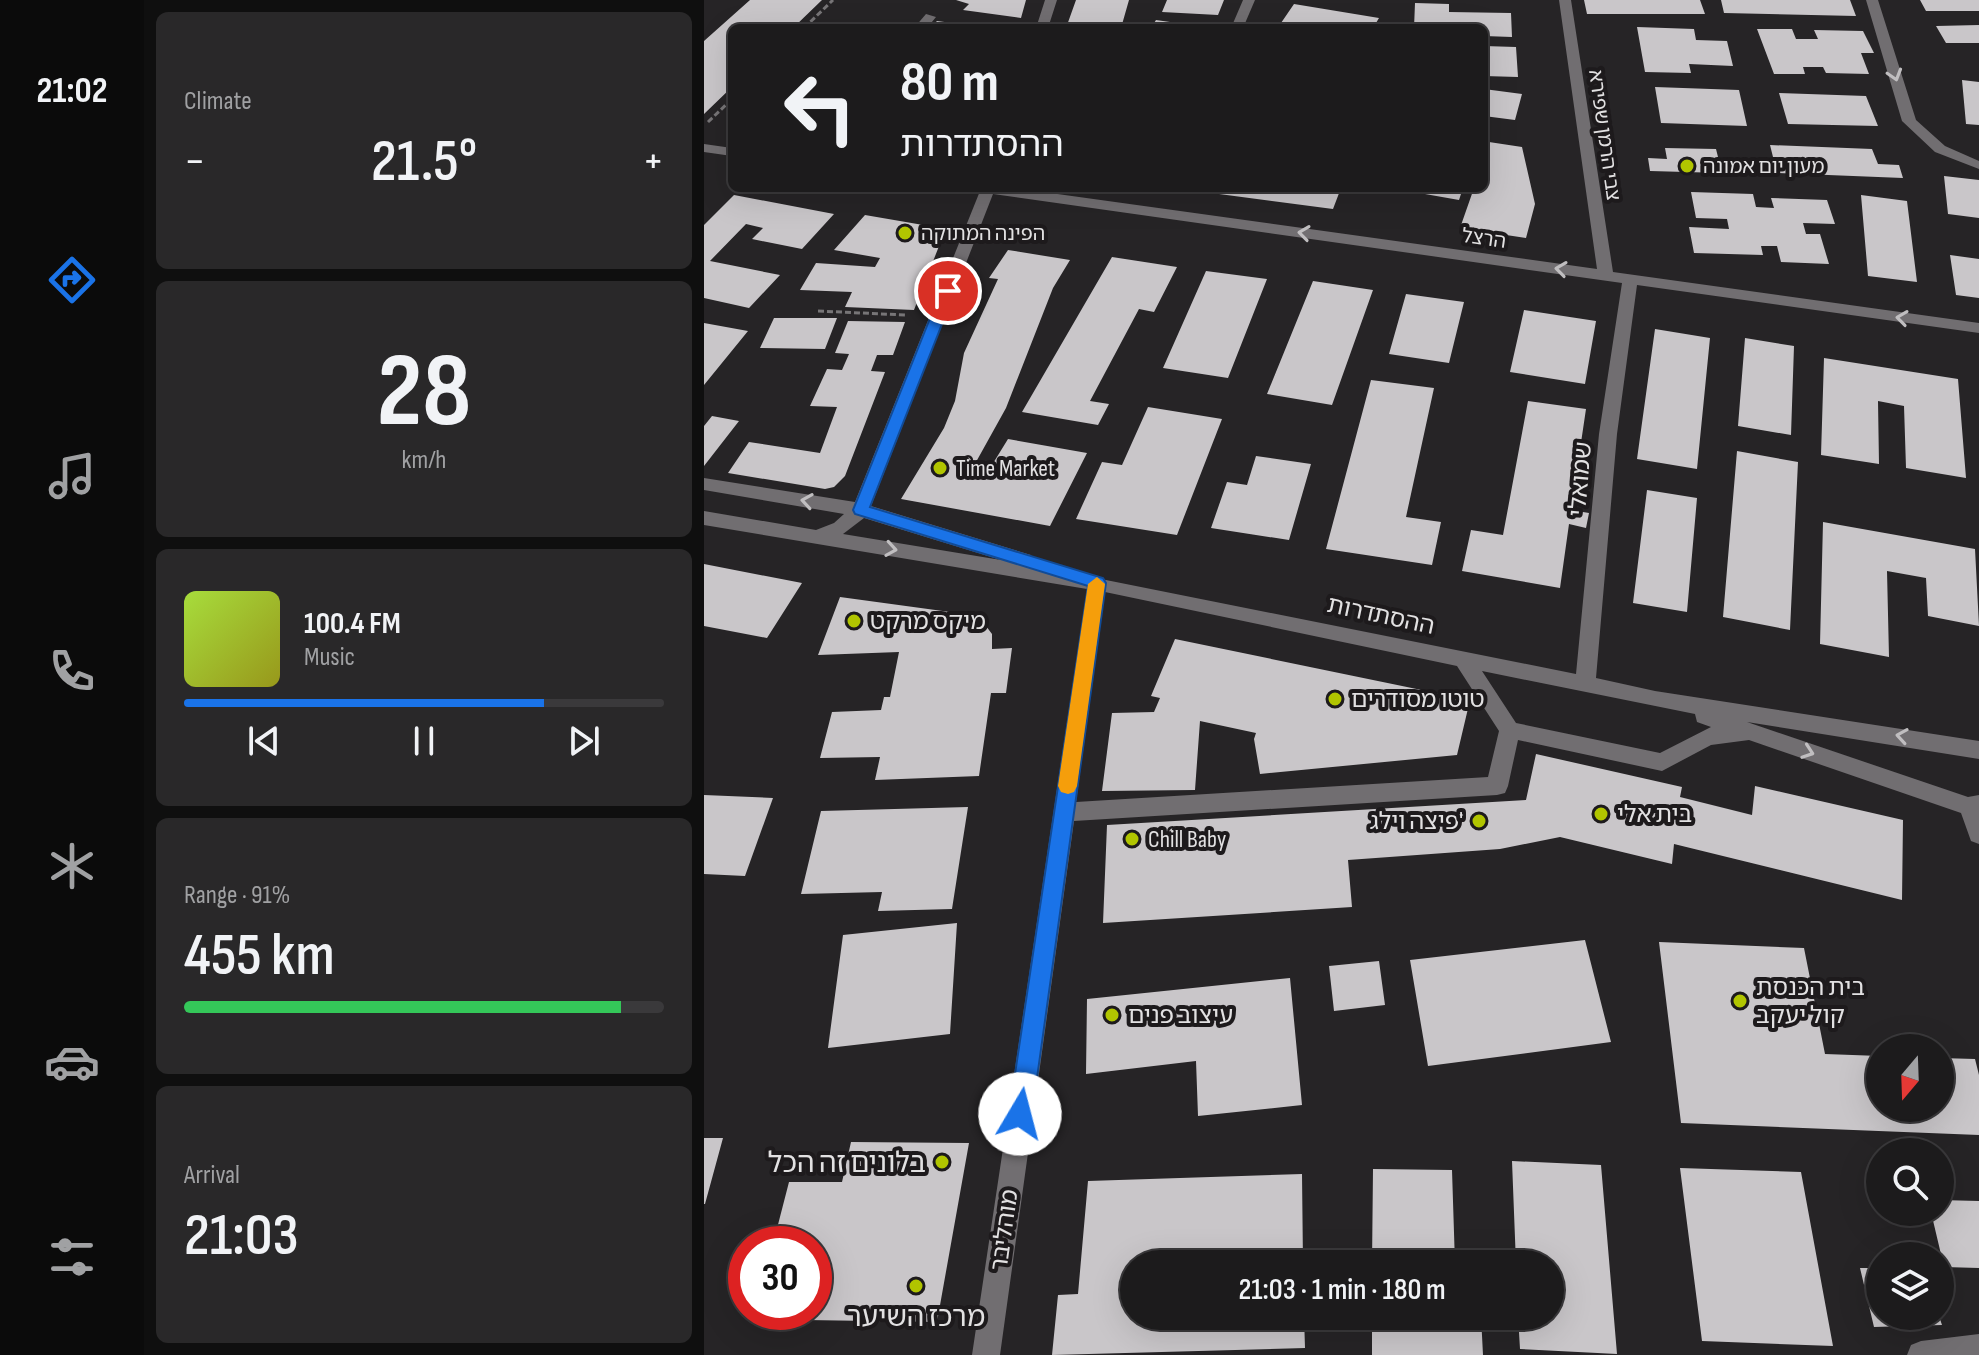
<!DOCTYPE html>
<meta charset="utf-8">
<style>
:root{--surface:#1c1b1c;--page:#292829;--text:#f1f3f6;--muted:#a0a1a3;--line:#3a393b;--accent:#1a73e8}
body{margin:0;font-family:"Sofia Sans Condensed","Noto Sans Hebrew",sans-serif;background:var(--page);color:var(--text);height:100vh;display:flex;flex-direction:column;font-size:30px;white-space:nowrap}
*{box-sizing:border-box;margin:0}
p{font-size:26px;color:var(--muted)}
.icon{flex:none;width:44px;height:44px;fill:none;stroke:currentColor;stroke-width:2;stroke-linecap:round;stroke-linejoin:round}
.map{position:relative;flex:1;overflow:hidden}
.side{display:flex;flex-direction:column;gap:12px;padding:12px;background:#0f0f0f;width:560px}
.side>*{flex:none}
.hud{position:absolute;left:24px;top:24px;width:760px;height:168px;border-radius:12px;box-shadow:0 8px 32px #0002,0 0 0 2px var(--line);background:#1c1b1c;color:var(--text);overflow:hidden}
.needle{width:52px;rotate:199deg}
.buttons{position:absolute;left:1162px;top:1034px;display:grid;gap:16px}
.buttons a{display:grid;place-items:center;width:88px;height:88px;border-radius:50%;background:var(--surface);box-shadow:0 8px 32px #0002,0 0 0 2px var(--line);font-size:40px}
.speed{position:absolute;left:24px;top:1226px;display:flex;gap:16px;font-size:40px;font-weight:700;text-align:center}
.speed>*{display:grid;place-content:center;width:104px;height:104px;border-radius:50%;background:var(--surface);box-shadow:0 8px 32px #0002,0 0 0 2px var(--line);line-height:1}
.speed .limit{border:12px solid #d22;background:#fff;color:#111}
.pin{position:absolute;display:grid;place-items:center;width:68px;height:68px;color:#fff;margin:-34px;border:4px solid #fff;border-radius:50%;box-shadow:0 2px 8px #0007}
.me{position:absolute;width:88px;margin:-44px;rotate:8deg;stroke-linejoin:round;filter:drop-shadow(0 0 6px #0008)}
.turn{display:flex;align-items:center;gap:28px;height:168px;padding:0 40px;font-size:36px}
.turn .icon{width:104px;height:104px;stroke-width:2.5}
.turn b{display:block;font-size:56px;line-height:68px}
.big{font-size:60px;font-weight:600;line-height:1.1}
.side .tile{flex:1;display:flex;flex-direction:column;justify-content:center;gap:12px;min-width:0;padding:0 28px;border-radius:12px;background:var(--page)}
.side .dial{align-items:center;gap:0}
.dial b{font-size:104px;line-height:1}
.song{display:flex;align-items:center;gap:24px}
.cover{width:96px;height:96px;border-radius:12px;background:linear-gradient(135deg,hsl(80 70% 55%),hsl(60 70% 35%))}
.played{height:8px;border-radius:4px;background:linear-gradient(90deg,var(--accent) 75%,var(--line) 75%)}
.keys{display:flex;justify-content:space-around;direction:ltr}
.heat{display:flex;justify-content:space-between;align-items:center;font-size:44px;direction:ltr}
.charge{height:12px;border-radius:6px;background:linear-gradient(90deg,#34c759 91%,var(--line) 0)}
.trip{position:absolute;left:416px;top:1250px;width:444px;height:80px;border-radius:40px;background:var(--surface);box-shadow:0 8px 32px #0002,0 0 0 2px var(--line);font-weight:600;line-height:80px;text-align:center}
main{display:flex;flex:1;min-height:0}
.dock{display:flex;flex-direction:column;width:144px;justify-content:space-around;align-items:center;background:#0b0b0b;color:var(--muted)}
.dock .icon{width:56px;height:56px}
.dock .current{color:var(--accent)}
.dock b{font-size:36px;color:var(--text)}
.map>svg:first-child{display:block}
.building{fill:#c9c6c9}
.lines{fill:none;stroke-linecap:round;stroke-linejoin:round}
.path{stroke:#777577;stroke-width:3;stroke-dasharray:6 3;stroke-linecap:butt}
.minor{fill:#716e71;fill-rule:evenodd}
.oneway{stroke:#c0bec0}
.route{fill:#1a73e8;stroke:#114b97;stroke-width:2}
.slow{fill:#f59e0b}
.poi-dot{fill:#b1c500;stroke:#1d1a1c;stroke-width:3}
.labels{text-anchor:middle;stroke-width:8;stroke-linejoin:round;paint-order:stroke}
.far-street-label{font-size:20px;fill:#e2e1e2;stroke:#1d1a1c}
.far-poi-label{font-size:20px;fill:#e2e1e2;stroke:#1d1a1c;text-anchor:start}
.poi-label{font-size:24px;fill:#e2e1e2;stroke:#1d1a1c;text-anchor:start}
.street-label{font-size:24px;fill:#e2e1e2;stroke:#1d1a1c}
.near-poi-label{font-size:28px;fill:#e2e1e2;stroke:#1d1a1c;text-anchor:end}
</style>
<main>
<nav class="dock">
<b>21:02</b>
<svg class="icon current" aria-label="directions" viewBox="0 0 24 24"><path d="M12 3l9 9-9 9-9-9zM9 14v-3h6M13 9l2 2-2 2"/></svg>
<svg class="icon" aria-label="music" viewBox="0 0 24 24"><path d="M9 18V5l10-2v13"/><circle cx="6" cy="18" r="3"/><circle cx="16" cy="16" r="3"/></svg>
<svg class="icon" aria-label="phone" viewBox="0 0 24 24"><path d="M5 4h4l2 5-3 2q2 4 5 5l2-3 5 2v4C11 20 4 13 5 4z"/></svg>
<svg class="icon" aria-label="climate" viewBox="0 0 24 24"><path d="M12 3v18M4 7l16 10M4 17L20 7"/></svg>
<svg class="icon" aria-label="car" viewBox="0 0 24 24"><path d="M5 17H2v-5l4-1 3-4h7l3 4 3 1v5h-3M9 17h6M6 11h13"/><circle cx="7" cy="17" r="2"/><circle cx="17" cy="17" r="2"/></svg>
<svg class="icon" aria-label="filters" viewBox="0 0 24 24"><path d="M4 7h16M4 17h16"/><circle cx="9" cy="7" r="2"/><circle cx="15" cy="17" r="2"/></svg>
</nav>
<section class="side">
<div class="tile"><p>Climate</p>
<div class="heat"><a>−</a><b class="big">21.5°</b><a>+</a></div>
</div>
<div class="tile dial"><b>28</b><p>km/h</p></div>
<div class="tile">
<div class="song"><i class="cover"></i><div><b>100.4 FM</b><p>Music</p></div></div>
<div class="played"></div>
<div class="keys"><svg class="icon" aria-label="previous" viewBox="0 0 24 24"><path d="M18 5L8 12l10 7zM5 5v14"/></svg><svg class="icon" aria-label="pause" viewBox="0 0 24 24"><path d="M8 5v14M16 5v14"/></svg><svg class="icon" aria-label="next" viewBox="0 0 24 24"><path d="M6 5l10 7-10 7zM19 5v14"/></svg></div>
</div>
<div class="tile"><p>Range · 91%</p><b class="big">455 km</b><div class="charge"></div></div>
<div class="tile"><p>Arrival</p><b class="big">21:03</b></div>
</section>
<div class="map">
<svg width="1275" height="1355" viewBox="0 0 1275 1355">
<rect width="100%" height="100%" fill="#262426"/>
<path class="building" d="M46 0H118L89 28H28V87L0 114V41Z
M252 0H322L317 18 259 10 265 4Z
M372 0H425L417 28H362Z
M463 0H520L514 15 458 12Z
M880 0H996L1001 14H883Z
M1017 0H1146L1152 16 1020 13Z
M1216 0H1275V11H1222Z
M711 3 745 4V12L807 13 808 37 780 36V28H710Z
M590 4 675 18 669 28H606L577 23Z
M452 20 494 26V28H447Z
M233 21 270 26 269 28H226Z
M1275 25V43H1242L1232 26Z
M933 27 990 29 992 40 1023 41 1029 66 985 64 987 73 941 72Z
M1053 29H1088L1092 39H1114L1110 30 1159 31 1170 53H1157L1165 74 1122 73 1119 67H1099L1101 74H1070Z
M780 46 812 47 814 77 780 76Z
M1258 80 1275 82V125L1262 124Z
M951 87 1035 90 1043 126 957 123Z
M780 89 818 94 811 120 780 116Z
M1075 93 1162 96 1174 126 1084 124Z
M785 142 818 147 831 204 822 238 756 228 770 188H780V158Z
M1066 145 1168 149 1174 164 1195 165 1199 178 1073 173Z
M961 148 1012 149 1018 173 946 171 944 158 963 159Z
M1240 176 1275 180V218L1244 214Z
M502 188H637L629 209 500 192Z
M687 188H759L755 200Z
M987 192 1049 194 1052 207 1070 208 1067 198 1123 200 1131 224 1099 223 1102 234H1116L1125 264 1077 262 1073 246H1057L1059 255 990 253 985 227 1025 229 1023 219 992 218Z
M30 195 130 214 98 249 48 239 59 228 42 224 6 261 76 275 45 308 0 298V225Z
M1157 195 1203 201 1213 282 1164 276Z
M161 215 225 226 217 238 237 241 210 310 141 307 148 292 96 290 112 263 171 267 176 258 130 250Z
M304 250 366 260 349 288 302 408 272 462 288 465 304 439 383 453 346 526 197 499 240 428 251 401 260 353 294 279 285 278Z
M1246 255 1275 259V298L1252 295Z
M408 257 473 267 450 312 435 309 386 401 405 404 394 425 318 412Z
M502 271 563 279 524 378 459 368Z
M609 281 669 290 628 405 563 394Z
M702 294 760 302 745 363 685 354Z
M820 310 892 321 881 384 806 372Z
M70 318H133L121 349 56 348Z
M144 321 201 322 189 355H173L167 371 181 372 141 476 130 487 121 489 24 473 45 442 116 453 133 407 106 406 123 369 138 370 145 354 131 353Z
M0 323 44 331 0 385Z
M951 329 1006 338 993 469 933 459Z
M1041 338 1090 346 1087 435 1034 426Z
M1120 358 1254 379 1262 478 1202 468 1200 406 1174 401 1175 464 1117 455Z
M667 380 730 388 702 517 737 522 728 565 622 549Z
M824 401 882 409 867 510 885 513 882 528 865 524 856 588 758 571 767 530 799 535Z
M444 407 518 419 473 535 372 519 398 462 418 465Z
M8 416 35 421 0 466V426Z
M1033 451 1094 462 1086 630 1019 617Z
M552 456 607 464 585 540 507 528 523 482 543 485Z
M943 490 993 498 983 612 929 603Z
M1119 522 1271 549 1275 626 1224 616 1222 578 1183 571 1185 657 1116 644Z
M0 564 98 583 63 638 0 626Z
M136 597 268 615 279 622 288 634V649L308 648 302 693H287L275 776 171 780 176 757 116 758 128 712 177 710 180 697H186L195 652 114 655Z
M471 639 766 700 753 755 556 774 550 739 552 733 496 721 491 790 398 791 408 713 450 712 456 698 447 696Z
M832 754 978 787 976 797 1048 815 1051 786 1199 820 1198 900 970 844 968 864 856 837 796 849 644 860 648 907 399 923 403 825 822 800Z
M0 795 69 798 41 876 0 874Z
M264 807 248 909 174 911 178 892 97 894 117 811Z
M253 923 246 1034 124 1048 139 935Z
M881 940 907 1042 724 1066 706 960Z
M955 942 1100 948 1121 1054 1176 1056V1108H1236V1058L1271 1059 1275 1075V1135L977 1123Z
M675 961 681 1005 630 1011 625 966Z
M586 978 598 1105 494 1116 492 1061 382 1074 383 999Z
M0 1138H19L1 1204H0Z
M147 1142 265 1143 233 1322 102 1320 104 1312H110V1288L115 1268 110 1267V1244H69L85 1182H138Z
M808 1161 897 1165 913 1354 816 1349 814 1316H846V1264H812Z
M976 1168 1097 1172 1129 1346 998 1341Z
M669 1169 748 1170 751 1264H668Z
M598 1174 599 1264H430V1316H600L601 1348 348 1355 354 1295 374 1294 384 1181Z
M1236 1200 1275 1201V1268L1240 1267 1227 1212H1236Z
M1156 1268H1176V1316H1235L1238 1325 1170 1327Z
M668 1316H777L779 1355H668Z"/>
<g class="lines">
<path class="path" d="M100 28 129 0
M4 122 28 99
M114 311 201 315"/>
<path class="minor" d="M341 0H353L344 28H332Z
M539 0H551L539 28H527Z
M855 0H867L909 272 1275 323V333L933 285 913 434 892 678 951 691 1275 741V759L1043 722 1264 797 1275 795V844L1267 841 1257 813 1045 740 1007 745 958 771 814 740 804 786 801 793 793 795 370 821 296 1355H268L383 589 0 525V511L112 530 130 523 140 514 0 490V478L151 502 276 191 273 188H311L893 269ZM289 194 918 283 895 434 872 674 327 565 329 560 327 555 167 506ZM160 518 297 560 139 534ZM401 592 753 666 795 731 784 777 372 802ZM778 671 991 714 993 722 1007 727 956 753 812 723Z
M1162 0H1174L1212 120 1241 146 1275 161V169L1231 152 1198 121Z
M222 14 232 17 223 28H210Z
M0 144 28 148V156L0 152Z
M1275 1334V1355H1203L1207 1345 1217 1341Z"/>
</g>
<defs><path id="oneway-chevron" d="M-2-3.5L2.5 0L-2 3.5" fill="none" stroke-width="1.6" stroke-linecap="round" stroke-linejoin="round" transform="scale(2)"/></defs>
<g class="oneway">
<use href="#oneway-chevron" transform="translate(1191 75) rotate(73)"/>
<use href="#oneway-chevron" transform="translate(600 233) rotate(-172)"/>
<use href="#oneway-chevron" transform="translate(857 269) rotate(-172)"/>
<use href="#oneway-chevron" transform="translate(1198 318) rotate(-172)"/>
<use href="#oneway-chevron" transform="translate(103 501) rotate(-171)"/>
<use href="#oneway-chevron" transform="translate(187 549) rotate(9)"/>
<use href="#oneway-chevron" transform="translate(1198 736) rotate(-171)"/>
<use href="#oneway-chevron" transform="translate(1104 752) rotate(19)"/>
</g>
<path class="route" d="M244 286 251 291 166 507 399 578 402 583 328 1114 324 1122 316 1125 308 1122 305 1114 384 586 151 514 149 510 237 291Z"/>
<path class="slow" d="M393 577 401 584 373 786 370 792 364 794 357 792 354 786 384 584Z"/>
<g class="poi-dot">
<circle cx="983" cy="166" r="8"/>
<circle cx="201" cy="233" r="8"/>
<circle cx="236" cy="468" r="8"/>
<circle cx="150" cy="621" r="8"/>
<circle cx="631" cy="699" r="8"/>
<circle cx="897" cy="814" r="8"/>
<circle cx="775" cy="821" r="8"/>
<circle cx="428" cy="839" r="8"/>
<circle cx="1036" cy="1001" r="8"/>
<circle cx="408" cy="1015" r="8"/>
<circle cx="238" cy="1162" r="8"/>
<circle cx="212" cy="1286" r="8"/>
</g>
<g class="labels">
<g class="far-street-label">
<text transform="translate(901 135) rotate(82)" y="7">צבי הרמן שפירא</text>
<text transform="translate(780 238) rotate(8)" y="7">הרצל</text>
</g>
<g class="far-poi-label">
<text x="999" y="173">מעון יום אמונה</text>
<text x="217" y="240">הפינה המתוקה</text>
</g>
<g class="poi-label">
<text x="252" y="476">Time Market</text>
<text x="166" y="629">מיקס מרקט</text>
<text x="647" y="707">טוטו מסודרים</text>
<text x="913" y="822">בית אלי</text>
<text x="759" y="829" text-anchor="end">פיצה וילג'</text>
<text x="444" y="847">Chill Baby</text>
<text x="1052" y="995">בית הכנסת<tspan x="1052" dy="28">קול יעקב</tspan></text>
<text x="424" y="1023">עיצוב פנים</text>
</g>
<g class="street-label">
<text transform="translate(876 479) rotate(-85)" y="8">שמואלי</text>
<text transform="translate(677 615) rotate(12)" y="8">ההסתדרות</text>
<text transform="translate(300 1230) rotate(-82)" y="8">מוהליבר</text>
</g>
<g class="near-poi-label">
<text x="222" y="1172">בלונים זה הכל</text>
<text x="212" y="1326" text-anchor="middle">מרכז השיער</text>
</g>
</g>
</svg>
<div class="buttons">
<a><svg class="needle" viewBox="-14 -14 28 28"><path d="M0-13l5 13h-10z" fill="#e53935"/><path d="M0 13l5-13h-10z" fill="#a0a1a3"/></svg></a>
<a><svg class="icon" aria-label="search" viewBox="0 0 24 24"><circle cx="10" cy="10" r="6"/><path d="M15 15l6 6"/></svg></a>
<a><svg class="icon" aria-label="layers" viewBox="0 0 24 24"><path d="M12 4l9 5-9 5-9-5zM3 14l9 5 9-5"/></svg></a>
</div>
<div class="speed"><div class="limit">30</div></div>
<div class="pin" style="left:244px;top:291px;background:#d93025"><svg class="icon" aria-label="arrive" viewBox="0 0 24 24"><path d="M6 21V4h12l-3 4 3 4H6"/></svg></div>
<svg class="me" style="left:316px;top:1114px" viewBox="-20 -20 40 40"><circle r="19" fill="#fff"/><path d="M0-13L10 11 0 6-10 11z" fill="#1a73e8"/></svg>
<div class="trip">21:03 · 1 min · 180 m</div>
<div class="hud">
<div class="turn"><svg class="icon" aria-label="left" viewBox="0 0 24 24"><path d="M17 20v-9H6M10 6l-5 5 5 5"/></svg><div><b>80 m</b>ההסתדרות</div></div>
</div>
</div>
</main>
